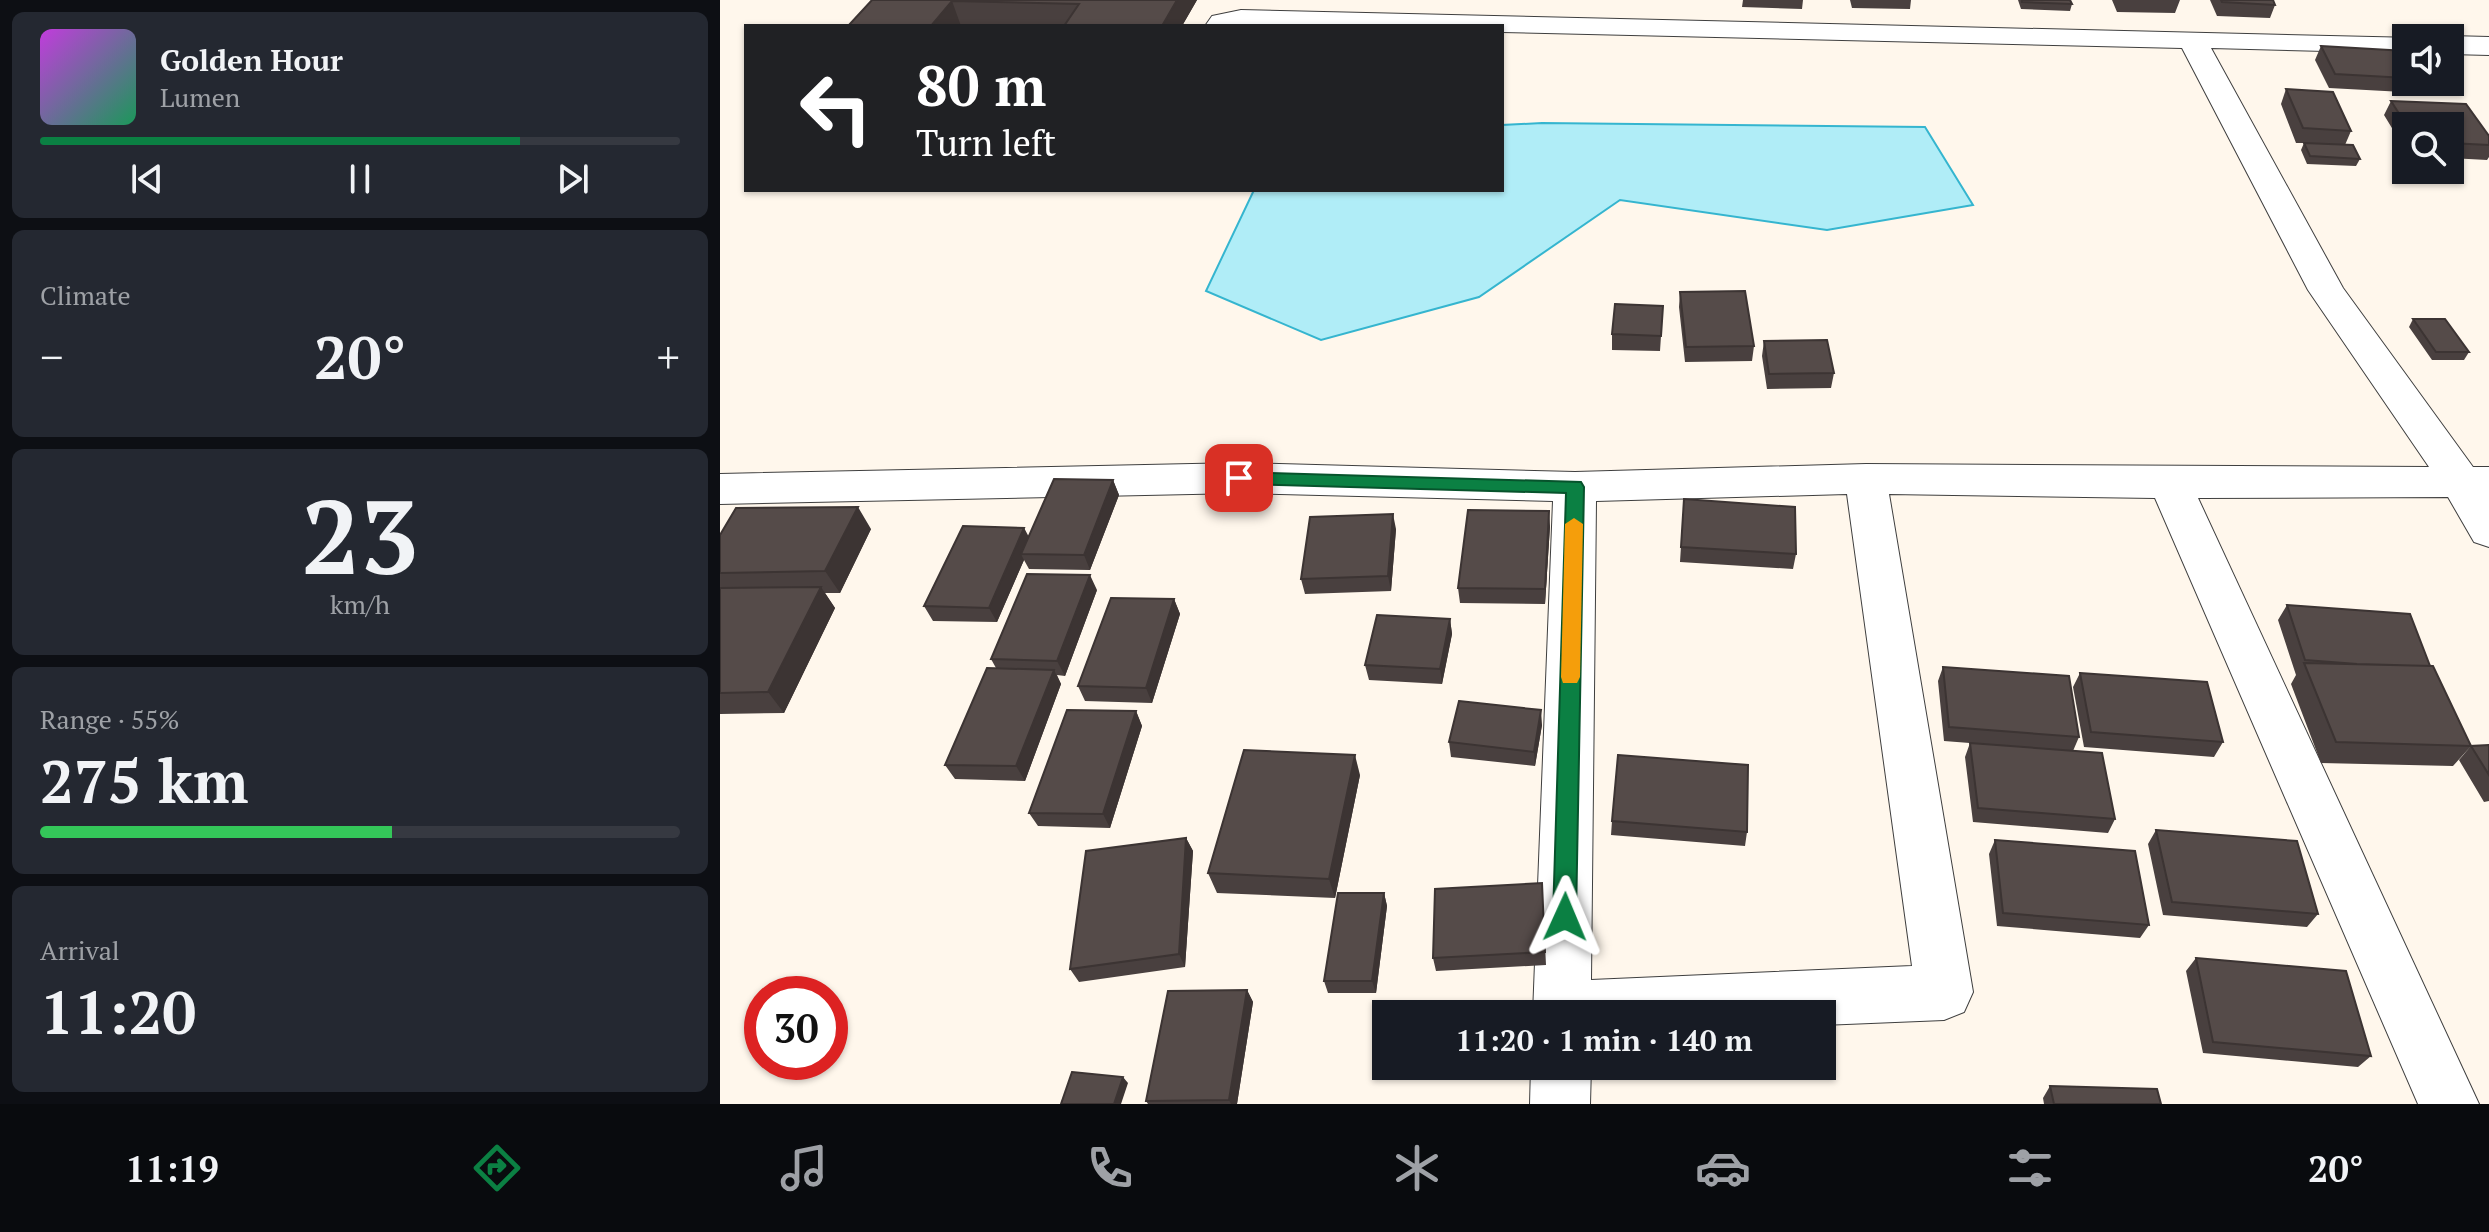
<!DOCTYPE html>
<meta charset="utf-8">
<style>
:root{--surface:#171b24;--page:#242831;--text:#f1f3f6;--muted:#9ea1a6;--line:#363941;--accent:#0b8043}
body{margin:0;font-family:"PT Serif",serif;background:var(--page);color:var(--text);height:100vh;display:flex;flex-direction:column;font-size:30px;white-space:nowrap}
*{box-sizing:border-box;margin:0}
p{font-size:26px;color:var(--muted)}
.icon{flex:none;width:44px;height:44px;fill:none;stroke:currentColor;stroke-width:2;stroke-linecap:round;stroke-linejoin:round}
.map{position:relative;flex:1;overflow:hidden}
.drawer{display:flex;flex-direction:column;gap:12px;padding:12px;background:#0d0f14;width:720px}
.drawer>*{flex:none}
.top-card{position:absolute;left:24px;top:24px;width:760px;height:168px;border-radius:0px;box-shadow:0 2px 6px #0004;background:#202124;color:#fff;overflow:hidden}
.buttons{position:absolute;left:1672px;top:24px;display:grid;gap:16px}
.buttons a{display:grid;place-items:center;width:72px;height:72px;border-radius:0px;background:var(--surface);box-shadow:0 2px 6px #0004;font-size:40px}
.speed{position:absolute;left:24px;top:976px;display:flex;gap:16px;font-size:40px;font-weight:700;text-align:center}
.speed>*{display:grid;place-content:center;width:104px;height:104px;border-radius:50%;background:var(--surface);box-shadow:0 2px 6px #0004;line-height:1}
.speed .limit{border:12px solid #d22;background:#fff;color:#111}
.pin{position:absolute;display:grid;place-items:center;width:68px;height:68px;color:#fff;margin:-34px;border-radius:16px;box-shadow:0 4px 12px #0006}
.me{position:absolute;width:88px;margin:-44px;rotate:1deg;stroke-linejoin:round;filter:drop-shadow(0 0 6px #0008)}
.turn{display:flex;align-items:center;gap:28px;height:168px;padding:0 40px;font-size:36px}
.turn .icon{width:104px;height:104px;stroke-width:2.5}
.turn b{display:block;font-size:56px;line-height:68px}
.big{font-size:60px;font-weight:600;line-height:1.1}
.drawer .tile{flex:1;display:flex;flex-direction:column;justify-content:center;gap:12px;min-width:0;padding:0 28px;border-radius:12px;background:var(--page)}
.drawer .dial{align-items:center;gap:0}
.dial b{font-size:104px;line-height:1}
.song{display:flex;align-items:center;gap:24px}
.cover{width:96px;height:96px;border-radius:12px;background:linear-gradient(135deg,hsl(290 70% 55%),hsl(150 70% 35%))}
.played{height:8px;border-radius:4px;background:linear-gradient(90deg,var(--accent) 75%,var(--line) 75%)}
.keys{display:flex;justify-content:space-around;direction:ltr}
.heat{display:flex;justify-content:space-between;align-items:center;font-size:44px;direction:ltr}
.charge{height:12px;border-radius:6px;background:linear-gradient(90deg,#34c759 55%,var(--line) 0)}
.trip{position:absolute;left:652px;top:1000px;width:464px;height:80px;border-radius:0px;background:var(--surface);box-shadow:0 2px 6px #0004;font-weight:600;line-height:80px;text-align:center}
.tabs{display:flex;height:128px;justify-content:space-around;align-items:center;background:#090b0e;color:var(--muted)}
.tabs .icon{width:56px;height:56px}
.tabs .selected{color:var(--accent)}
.tabs b{font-size:36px;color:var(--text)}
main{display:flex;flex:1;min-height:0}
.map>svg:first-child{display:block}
.water{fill:#b0edf7;stroke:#35b5cf;stroke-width:2}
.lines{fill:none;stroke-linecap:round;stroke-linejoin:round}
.street-casing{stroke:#3f3f3f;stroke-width:2}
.street{fill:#fff;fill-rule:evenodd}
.wall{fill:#49403f}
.shaded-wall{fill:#3c3433}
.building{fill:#554b49;stroke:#3c3433;stroke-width:2}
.route{fill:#0b8043;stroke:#07532c;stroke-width:2}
.slow{fill:#f59e0b}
</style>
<main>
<section class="drawer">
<div class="tile">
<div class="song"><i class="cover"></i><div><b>Golden Hour</b><p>Lumen</p></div></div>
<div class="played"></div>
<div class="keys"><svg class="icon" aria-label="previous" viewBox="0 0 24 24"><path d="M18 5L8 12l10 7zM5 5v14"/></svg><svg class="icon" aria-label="pause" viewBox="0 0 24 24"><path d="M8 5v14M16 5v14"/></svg><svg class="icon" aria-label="next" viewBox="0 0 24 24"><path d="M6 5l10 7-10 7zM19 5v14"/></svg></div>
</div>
<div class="tile"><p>Climate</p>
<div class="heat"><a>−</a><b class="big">20°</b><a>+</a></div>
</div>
<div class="tile dial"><b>23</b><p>km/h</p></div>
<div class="tile"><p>Range · 55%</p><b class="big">275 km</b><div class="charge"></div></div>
<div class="tile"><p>Arrival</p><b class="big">11:20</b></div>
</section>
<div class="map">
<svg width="1769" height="1104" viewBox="0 0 1769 1104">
<rect width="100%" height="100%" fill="#fff7ec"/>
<path class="water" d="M822 123 1205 127 1253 205 1107 230 900 200 759 297 601 340 486 291 534 190H782V125Z"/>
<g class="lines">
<defs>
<path id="street" d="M521 10 1696 38H1686V53L1491 48 1623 288 1753 467H1769V547L1754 542 1728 497 1478 498 1759 1104H1698L1435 498 1169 494 1253 992 1244 1012 1224 1020 1102 1025V1014H813L833 501 519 493 0 504V474L519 463 855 472 1146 464 1709 467 1588 290 1462 48 782 32V26H485L492 16ZM1127 494 1192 966 871 980 876 501Z
M1730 36 1769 37V55L1730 54V38H1723Z
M811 1066H871L870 1104H810Z"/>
</defs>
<use href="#street" class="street-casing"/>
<use href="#street" class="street"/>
</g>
<path class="wall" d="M152 0H477L462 26H128Z
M1023 0H1083L1082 9 1022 7Z
M1130 0H1191L1190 9 1132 8Z
M1298 0H1350L1352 4 1350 11 1301 9Z
M1392 0H1460L1455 13 1397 12Z
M1490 0H1553L1555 5 1550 18 1497 16Z
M1601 46 1686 51V82H1708L1702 93 1609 88 1595 60Z
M1566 89 1631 131 1625 145 1640 159 1636 166 1587 164 1581 150 1584 143H1576L1561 104Z
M1671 101 1769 136V157L1767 160 1730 158V126H1686V151L1664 115Z
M960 292 1034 346 1032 361 965 362 959 307Z
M943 306 940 351 892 350V334Z
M1693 319 1749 352 1744 360H1712L1689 327Z
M1044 341 1114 373 1111 388 1047 389 1042 356Z
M393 480 399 495 370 570 309 569 304 560 277 622 213 621 204 606 304 528 309 537Z
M964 499 1076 554 1073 569 960 562Z
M830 526 825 604 740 603 738 588Z
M151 529 120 593H105L115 608 64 713 0 714V535Z
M676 529 671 591 585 594 581 579Z
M377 590 345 676 337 675 341 684 305 781 235 779 225 765 276 668 271 659Z
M454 599 460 614 432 703 365 701 358 686Z
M1567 605 1710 666 1751 746 1733 766 1601 763 1571 684 1576 675 1558 620Z
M730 619 732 634 722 684 649 680 645 665Z
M1223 667 1359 737 1353 751 1224 741 1218 681Z
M1360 673 1503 742 1494 757 1364 747 1353 687Z
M416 711 422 726 390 828 318 826 309 813Z
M822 725 815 766 731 757 729 742Z
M1250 743 1395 819 1388 833 1253 822 1245 757Z
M1769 745V801L1764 802 1739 760 1751 746Z
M640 775 615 898 497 893 488 873Z
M892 821 1027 832 1025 846 891 835Z
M1436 830 1598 914 1587 927 1443 915 1428 844Z
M466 838 473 851 465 967 359 982 350 969Z
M1275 840 1429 925 1420 938 1277 926 1269 854Z
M822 883 826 965 716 971 713 958Z
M664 893 667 906 656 993H608L604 981Z
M1476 958 1651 1056 1638 1067 1483 1053 1466 971Z
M527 990 533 1002 517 1104H428L426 1101Z
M1330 1086 1441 1104H1324L1323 1098Z"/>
<path class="shaded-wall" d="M457 0H477L462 26H442Z
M232 1 241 26H211Z
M393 480 399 495 370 570 364 555Z
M138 507 151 529 120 593 105 571Z
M829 511 830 526 825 604V589Z
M673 514 676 529 671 591 668 576Z
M304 528 311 543 301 554 304 560 277 622 269 608Z
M370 575 377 590 345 676 337 661Z
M101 587 115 608 64 713 48 692Z
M454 599 460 614 432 703 426 688Z
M730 619 732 634 722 684 720 669Z
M334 670 341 684 305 781 296 766Z
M821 710 822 725 815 766 814 752Z
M416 711 422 726 390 828 383 814Z
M635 755 640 775 615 898 609 879Z
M466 838 473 851 465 967 459 954Z
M664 893 667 906 656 993 652 981Z
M527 990 533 1002 517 1104H511L509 1100Z
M403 1077 408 1083 401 1104H394Z"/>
<path class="building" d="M152 0H457L442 26H344L359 4 232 1 211 26H128Z
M1302 0H1350L1352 4 1302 2Z
M1501 0H1553L1555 5 1502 2Z
M279 25 312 26H278Z
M1601 46 1686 51V78L1615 74Z
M1566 89 1613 92 1631 131 1583 128Z
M1671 101 1746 104 1769 136V145L1730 143V126H1687Z
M1584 143 1633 145 1640 159 1590 156Z
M1025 291 1034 346 966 347 960 292Z
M895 304 943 306 941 336 892 334Z
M1693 319H1725L1749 352H1716Z
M1107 340 1114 373 1049 374 1044 341Z
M334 479 393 480 364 555 301 554Z
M964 499 1075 507 1076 554 961 547Z
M138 507 105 571 0 573V535L16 508Z
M748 510 829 511 825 589 738 588Z
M673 514 668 576 581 579 590 517Z
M243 526 304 528 269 608 204 606Z
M307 574 370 575 337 661 271 659Z
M101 587 48 692 0 693V588Z
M391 598 454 599 426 688 358 686Z
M1567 605 1690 614 1710 666 1637 664 1585 660Z
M657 615 730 619 720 669 645 665Z
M1584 663 1713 666 1751 746 1616 742Z
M1223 667 1349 676 1359 737 1229 727Z
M267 668 334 670 296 766 225 765Z
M1360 673 1487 682 1503 742 1371 732Z
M739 701 821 710 814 752 729 742Z
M347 710 416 711 383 814 309 813Z
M1250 743 1382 753 1395 819 1258 808Z
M1769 745V775L1751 746Z
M524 750 635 755 609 879 488 873Z
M898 755 1028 765 1027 832 892 821Z
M1436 830 1577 841 1598 914 1452 902Z
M466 838 459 954 350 969 366 851Z
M1275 840 1415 851 1429 925 1283 913Z
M822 883 825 952 713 958 715 889Z
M618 893H664L652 981H604Z
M1476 958 1626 971 1651 1056 1493 1042Z
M527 990 509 1100 426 1101 448 991Z
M352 1072 403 1077 394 1104H341Z
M1330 1086 1437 1089 1441 1104H1334Z"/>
<path class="route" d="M519 472 861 482 864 487 856 917 853 924 845 927 837 924 833 917 846 493 519 484 511 478Z"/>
<path class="slow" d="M854 518 863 524 860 677 857 683H843L841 677 845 524Z"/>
</svg>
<div class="buttons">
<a><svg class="icon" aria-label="sound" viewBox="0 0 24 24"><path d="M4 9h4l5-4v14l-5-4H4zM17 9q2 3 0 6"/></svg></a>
<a><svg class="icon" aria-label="search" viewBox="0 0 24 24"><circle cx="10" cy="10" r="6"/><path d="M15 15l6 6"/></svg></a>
</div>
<div class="speed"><div class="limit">30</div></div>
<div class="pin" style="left:519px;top:478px;background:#d93025"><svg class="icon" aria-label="arrive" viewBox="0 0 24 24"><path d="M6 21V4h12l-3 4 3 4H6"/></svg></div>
<svg class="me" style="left:845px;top:917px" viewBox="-20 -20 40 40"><path d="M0-17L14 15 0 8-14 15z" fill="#0b8043" stroke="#fff" stroke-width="4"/></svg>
<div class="trip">11:20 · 1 min · 140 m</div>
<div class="top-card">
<div class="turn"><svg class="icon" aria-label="left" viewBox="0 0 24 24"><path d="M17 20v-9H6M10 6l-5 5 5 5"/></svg><div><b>80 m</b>Turn left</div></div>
</div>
</div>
</main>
<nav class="tabs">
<b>11:19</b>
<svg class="icon selected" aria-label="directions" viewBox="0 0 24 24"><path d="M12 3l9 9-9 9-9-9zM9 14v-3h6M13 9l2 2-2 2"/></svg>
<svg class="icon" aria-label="music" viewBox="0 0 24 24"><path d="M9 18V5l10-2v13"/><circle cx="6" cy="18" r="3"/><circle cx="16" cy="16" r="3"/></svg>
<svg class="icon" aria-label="phone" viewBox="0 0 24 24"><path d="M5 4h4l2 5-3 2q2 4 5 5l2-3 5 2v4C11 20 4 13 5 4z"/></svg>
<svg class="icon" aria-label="climate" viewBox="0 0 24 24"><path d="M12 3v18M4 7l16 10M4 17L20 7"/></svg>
<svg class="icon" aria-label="car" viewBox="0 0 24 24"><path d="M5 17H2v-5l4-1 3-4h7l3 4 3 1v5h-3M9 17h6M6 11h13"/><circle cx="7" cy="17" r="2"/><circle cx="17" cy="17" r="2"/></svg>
<svg class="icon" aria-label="filters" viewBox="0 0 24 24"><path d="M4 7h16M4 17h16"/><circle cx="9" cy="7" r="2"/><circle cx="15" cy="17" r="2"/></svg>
<b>20°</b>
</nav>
